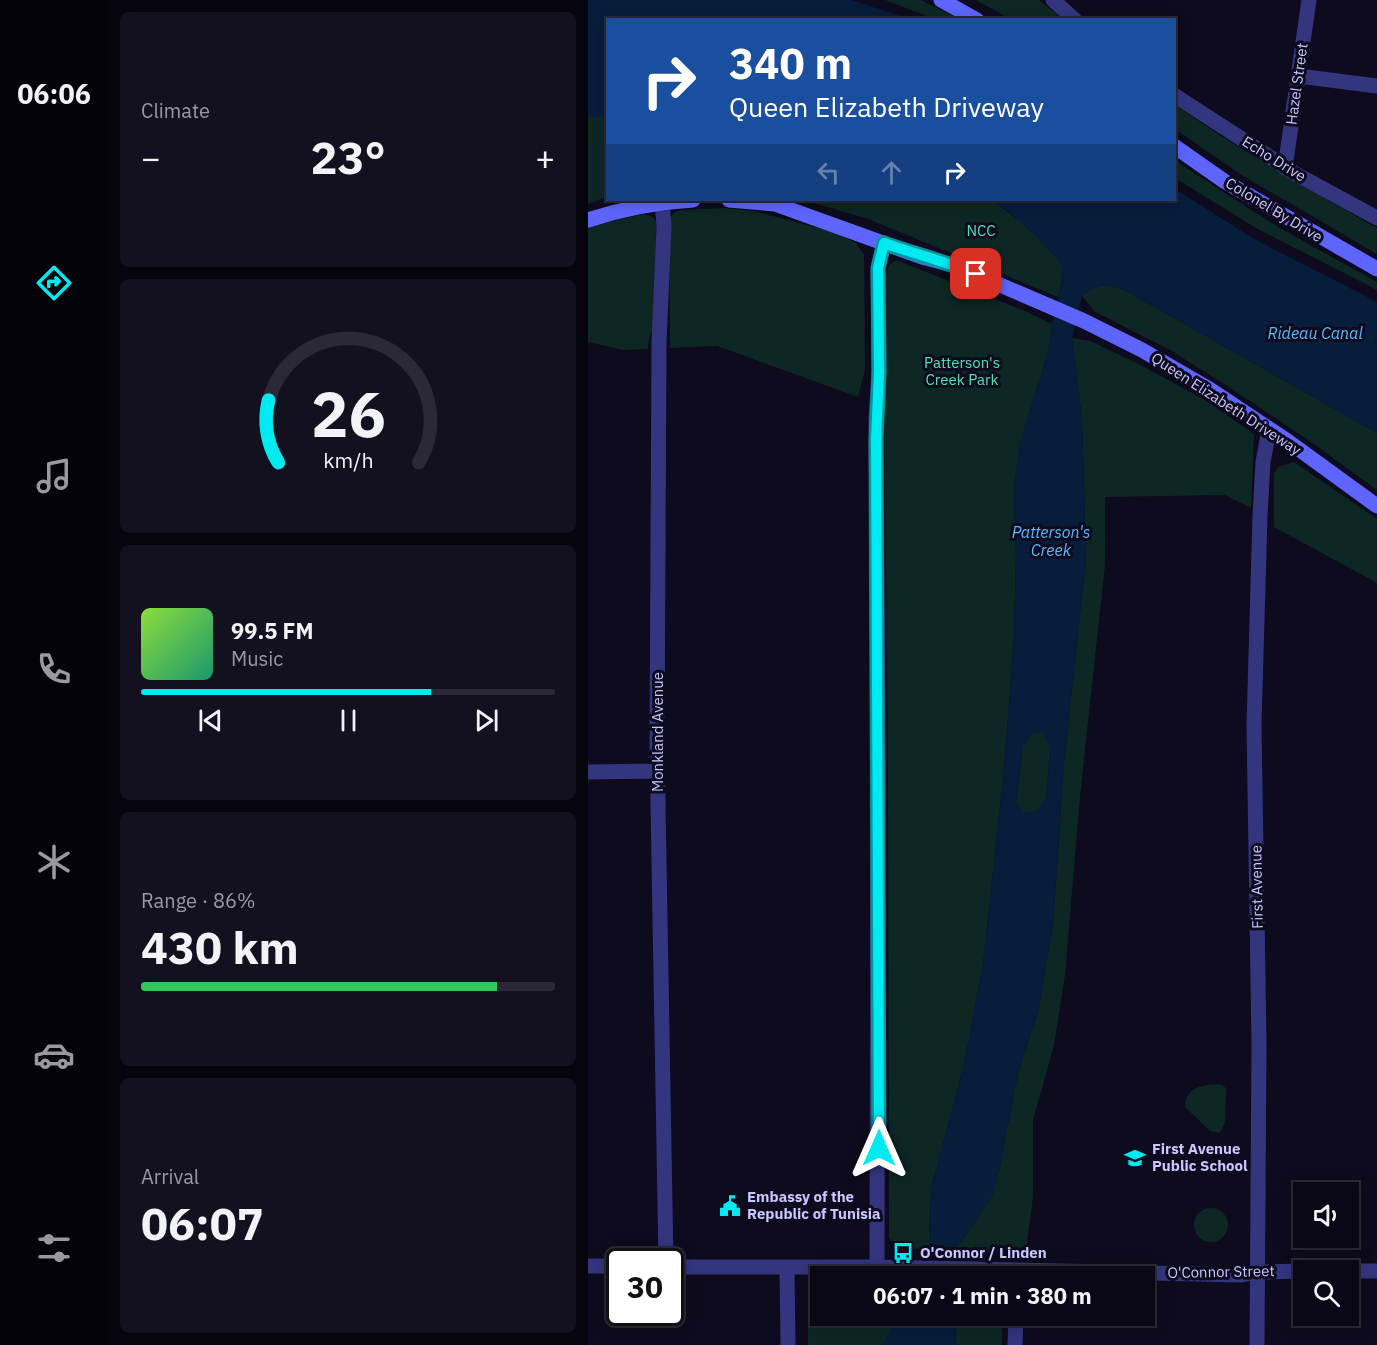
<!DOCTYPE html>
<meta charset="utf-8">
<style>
:root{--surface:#0a0816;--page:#13111f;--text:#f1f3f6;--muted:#999aa1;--line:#2a2935;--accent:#00eaf2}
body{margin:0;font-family:"IBM Plex Sans",sans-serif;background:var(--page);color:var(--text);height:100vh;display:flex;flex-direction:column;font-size:22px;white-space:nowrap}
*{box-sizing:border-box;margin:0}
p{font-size:20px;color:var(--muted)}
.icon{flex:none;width:33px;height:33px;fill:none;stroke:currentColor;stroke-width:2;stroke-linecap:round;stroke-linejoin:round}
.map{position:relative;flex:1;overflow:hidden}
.side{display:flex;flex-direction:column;gap:12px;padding:12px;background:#06040c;width:480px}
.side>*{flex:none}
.guide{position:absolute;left:18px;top:18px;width:570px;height:183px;border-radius:0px;box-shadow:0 3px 15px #0003,0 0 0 2px var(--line);background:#1a4fa0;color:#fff;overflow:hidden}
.buttons{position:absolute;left:705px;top:1182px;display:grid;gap:12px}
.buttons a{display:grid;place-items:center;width:66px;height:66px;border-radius:0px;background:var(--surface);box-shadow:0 3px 15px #0003,0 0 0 2px var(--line);font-size:30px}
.speed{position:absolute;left:18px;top:1248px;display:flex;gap:12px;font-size:30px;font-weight:700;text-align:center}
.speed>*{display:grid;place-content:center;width:78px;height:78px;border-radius:50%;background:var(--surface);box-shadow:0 3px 15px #0003,0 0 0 2px var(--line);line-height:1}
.speed .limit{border:3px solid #111;border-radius:9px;background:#fff;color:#111}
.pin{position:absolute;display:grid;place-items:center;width:51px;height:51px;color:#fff;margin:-26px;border-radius:12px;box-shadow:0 3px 9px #0006}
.me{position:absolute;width:66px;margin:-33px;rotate:0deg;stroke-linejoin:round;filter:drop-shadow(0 0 4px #0008)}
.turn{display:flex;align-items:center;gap:21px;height:126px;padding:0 24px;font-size:27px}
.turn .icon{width:78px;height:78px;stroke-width:2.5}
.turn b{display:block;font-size:42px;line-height:51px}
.lanes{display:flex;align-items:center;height:57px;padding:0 24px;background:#0003;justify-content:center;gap:30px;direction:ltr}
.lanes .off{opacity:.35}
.big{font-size:45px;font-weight:800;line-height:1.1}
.side .card{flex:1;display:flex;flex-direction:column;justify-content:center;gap:9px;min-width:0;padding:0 21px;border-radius:9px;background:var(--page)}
.side .dial{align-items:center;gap:0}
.dial svg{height:156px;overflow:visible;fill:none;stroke:var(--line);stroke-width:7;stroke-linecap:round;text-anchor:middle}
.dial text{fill:var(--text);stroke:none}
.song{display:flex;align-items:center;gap:18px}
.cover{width:72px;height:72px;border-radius:9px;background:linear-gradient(135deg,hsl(90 70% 55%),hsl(160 70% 35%))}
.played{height:6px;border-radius:3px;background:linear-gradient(90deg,var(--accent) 70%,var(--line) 70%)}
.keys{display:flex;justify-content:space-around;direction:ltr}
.heat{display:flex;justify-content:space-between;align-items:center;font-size:33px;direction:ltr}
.charge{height:9px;border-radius:4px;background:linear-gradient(90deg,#34c759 86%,var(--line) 0)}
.trip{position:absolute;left:222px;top:1266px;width:345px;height:60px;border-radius:0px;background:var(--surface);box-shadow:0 3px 15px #0003,0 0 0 2px var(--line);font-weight:800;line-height:60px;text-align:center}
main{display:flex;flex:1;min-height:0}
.tab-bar{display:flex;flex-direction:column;width:108px;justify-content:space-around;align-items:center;background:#040309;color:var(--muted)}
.tab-bar .icon{width:42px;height:42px}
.tab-bar .active{color:var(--accent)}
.tab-bar b{font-size:27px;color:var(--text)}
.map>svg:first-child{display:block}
.green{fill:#0d2725}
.water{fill:#061d3b;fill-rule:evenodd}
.pier{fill:#0d0b1d}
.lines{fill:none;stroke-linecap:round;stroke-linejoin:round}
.minor{stroke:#33357f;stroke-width:15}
.secondary{stroke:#5e65ff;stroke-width:15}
.route-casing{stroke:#00989d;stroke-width:15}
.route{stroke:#00eaf2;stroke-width:10}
.labels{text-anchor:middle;stroke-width:6;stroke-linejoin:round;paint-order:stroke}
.street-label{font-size:15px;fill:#c9c7ff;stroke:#0d0b1d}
.park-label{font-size:15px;fill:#4ee4b4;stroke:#0d0b1d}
.poi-label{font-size:15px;font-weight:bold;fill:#c9c7ff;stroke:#0d0b1d;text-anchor:start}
.water-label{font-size:16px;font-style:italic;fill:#55bcff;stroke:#0d0b1d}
</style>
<main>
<nav class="tab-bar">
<b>06:06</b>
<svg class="icon active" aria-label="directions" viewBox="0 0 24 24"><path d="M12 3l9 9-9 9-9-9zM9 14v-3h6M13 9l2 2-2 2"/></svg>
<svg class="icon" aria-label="music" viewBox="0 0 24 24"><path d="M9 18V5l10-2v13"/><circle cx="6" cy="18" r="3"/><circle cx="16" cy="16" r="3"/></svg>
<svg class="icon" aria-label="phone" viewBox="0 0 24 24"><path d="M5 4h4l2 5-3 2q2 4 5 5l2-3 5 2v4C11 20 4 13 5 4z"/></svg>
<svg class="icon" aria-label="climate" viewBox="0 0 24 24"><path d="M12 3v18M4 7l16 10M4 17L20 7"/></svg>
<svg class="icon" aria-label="car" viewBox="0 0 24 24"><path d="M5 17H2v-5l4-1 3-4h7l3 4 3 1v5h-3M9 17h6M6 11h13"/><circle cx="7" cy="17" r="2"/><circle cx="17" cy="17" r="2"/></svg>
<svg class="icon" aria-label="filters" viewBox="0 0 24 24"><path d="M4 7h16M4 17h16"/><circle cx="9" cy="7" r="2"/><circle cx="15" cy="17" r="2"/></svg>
</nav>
<section class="side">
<div class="card"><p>Climate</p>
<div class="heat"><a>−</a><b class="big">23°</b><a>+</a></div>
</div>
<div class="card dial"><svg viewBox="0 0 100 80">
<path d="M14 69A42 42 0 1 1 86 69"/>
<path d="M14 69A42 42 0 0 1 9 37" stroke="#00eaf2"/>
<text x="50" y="56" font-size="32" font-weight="700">26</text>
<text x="50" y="72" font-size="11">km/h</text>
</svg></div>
<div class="card">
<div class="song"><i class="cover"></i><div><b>99.5 FM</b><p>Music</p></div></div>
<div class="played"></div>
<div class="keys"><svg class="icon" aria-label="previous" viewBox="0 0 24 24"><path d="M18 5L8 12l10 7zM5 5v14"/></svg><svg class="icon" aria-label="pause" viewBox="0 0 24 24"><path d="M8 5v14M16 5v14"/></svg><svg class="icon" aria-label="next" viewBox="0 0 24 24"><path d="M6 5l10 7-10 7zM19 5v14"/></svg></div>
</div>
<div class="card"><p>Range · 86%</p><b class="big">430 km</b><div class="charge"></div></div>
<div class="card"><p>Arrival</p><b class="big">06:07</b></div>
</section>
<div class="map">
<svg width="789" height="1345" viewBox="0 0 789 1345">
<rect width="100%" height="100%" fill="#0d0b1d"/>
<path class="green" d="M297 0H332L372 19H347Z
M388 0H451L474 19H422Z
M586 104C651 150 720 189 789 228V254L652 174 587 129Z
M0 117H19V197L0 204Z
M586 160 690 227 789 282V290L668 228 587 178Z
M216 200H404C419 210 466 248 473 264 477 276 473 286 470 297L280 219Z
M135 208 167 211 249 233 268 243 276 255 277 370 270 397 129 346 82 348 81 218 87 212 94 210Z
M56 214 65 217 68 221 67 323 61 338 60 349 35 350 0 342V227Z
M308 260 437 311 464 324 460 352 432 443 426 489 428 556 426 639 416 769 395 965 376 1065 344 1185 341 1213 342 1249 310 1248 301 1238 300 764 296 387 298 274 301 265Z
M518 285 535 289 789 433V490L723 442 641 387 582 350 506 311 494 296 502 289Z
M484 338 502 341 549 363 617 400 666 434 663 508 637 495 517 497V565L492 796 477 975 466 1045 445 1120V1197L438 1250 362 1254 376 1238 404 1195 411 1171 430 1073 450 1012 465 925 476 763 498 557 494 419Z
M706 462 789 519V583L686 527V474L690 467Z
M444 733H457L462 749 458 800 448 812 436 813 428 803 435 745Z
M625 1084 634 1085 638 1088 637 1122 632 1133 622 1131 597 1107C598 1089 610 1086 625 1084Z
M606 1225a17 17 0 1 1 34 0a17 17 0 1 1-34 0Z
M220 1289H232V1316H311L295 1345H220Z
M367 1316H414V1345H368Z"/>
<path class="water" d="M0 0H263L323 19 20 20 19 117H0Z
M587 189 668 240 789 302V433L535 289 518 285 502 289 498 292 494 296 484 338 494 419 498 557 476 763 465 925 450 1012 430 1073 411 1171 404 1196 376 1238 362 1254 336 1276 342 1249 341 1213 344 1185 376 1065 395 965 416 769 426 639 428 556 426 489 432 443 460 352 464 324 475 278 472 263 449 237 419 210 404 200H586ZM444 733H456L462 749 458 799 448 812 437 813 428 803 435 746Z
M311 1316H367L368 1345H295Z"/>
<path class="pier" d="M341 1248 369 1250 365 1256 360 1276H334Z"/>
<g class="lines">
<path class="minor" d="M465 0 487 20
M711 76 789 86
M586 95 708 174 789 218
M697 168 721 0
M74 202 76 226 71 343 69 747 78 1262
M0 772 69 771
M0 1266H32
M82 1267H289L653 1275 669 1272 716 1271
M289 1267 290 759 288 417 291 372 290 268 296 243
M199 1268 200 1345
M760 1271H789
M427 1345 428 1316
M669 1345 671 1044 666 724 672 516 675 462 681 430"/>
<path class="secondary" d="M353 0 389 20
M586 146 636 181 789 269
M141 200 187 204 334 257 368 266 496 321 554 350 623 390 701 442 789 506
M0 220C34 209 69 202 105 200"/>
</g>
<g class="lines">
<defs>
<path id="route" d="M291 1148 288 439 291 372 290 268 296 243C327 254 359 262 388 274"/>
</defs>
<use href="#route" class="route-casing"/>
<use href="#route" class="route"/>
</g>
<defs>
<symbol id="school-bare" viewBox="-9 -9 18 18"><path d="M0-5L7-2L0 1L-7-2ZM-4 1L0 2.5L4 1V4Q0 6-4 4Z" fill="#00eaf2" stroke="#0d0b1d" stroke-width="2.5" paint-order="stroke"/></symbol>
<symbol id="civic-bare" viewBox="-9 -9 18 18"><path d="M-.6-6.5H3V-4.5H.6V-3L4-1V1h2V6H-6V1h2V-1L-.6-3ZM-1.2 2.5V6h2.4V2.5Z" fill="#00eaf2" stroke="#0d0b1d" stroke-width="2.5" paint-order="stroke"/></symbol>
<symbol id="bus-bare" viewBox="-9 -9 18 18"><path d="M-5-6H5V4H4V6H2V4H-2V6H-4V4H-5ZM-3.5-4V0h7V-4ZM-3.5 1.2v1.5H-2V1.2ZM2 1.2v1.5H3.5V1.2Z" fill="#00eaf2" stroke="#0d0b1d" stroke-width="2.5" paint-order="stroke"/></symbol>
</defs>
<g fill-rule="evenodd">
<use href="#school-bare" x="532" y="1143" width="30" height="30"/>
<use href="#civic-bare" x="127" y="1191" width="30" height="30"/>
<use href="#bus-bare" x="300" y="1238" width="30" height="30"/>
</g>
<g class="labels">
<g class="street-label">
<text transform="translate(709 84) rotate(-82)" y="5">Hazel Street</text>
<text transform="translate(686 159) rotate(32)" y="5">Echo Drive</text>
<text transform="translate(686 210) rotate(31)" y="5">Colonel By Drive</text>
<text transform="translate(638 404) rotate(33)" y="5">Queen Elizabeth Driveway</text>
<text transform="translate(70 732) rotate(-90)" y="5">Monkland Avenue</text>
<text transform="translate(669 887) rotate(-91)" y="5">First Avenue</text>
<text transform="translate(633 1272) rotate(-1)" y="5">O'Connor Street</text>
</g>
<g class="park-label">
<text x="393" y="236">NCC</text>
<text x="374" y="368">Patterson's<tspan x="374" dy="17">Creek Park</tspan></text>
</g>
<g class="poi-label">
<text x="564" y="1154">First Avenue<tspan x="564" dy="17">Public School</tspan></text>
<text x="159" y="1202">Embassy of the<tspan x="159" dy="17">Republic of Tunisia</tspan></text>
<text x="332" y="1258">O'Connor / Linden</text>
</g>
<g class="water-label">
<text x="727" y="339">Rideau Canal</text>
<text x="463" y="538">Patterson's<tspan x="463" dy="18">Creek</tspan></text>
</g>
</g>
</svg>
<div class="buttons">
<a><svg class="icon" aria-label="sound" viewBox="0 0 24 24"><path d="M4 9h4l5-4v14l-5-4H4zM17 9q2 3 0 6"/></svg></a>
<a><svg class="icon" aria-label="search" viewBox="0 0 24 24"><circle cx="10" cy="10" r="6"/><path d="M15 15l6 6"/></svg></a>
</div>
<div class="speed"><div class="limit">30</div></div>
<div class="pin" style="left:388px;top:274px;background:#d93025"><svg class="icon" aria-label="arrive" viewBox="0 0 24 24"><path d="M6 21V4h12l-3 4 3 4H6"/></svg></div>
<svg class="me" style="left:291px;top:1148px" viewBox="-20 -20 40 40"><path d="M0-17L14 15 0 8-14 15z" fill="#00eaf2" stroke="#fff" stroke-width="4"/></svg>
<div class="trip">06:07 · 1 min · 380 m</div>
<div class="guide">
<div class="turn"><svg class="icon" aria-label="right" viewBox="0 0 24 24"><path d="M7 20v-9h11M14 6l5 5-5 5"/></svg><div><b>340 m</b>Queen Elizabeth Driveway</div></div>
<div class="lanes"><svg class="icon off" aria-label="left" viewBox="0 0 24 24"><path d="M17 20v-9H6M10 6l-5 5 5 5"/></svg><svg class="icon off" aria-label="ahead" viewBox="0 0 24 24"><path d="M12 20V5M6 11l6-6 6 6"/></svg><svg class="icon" aria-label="right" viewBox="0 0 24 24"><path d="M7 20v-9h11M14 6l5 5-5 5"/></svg></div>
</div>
</div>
</main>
